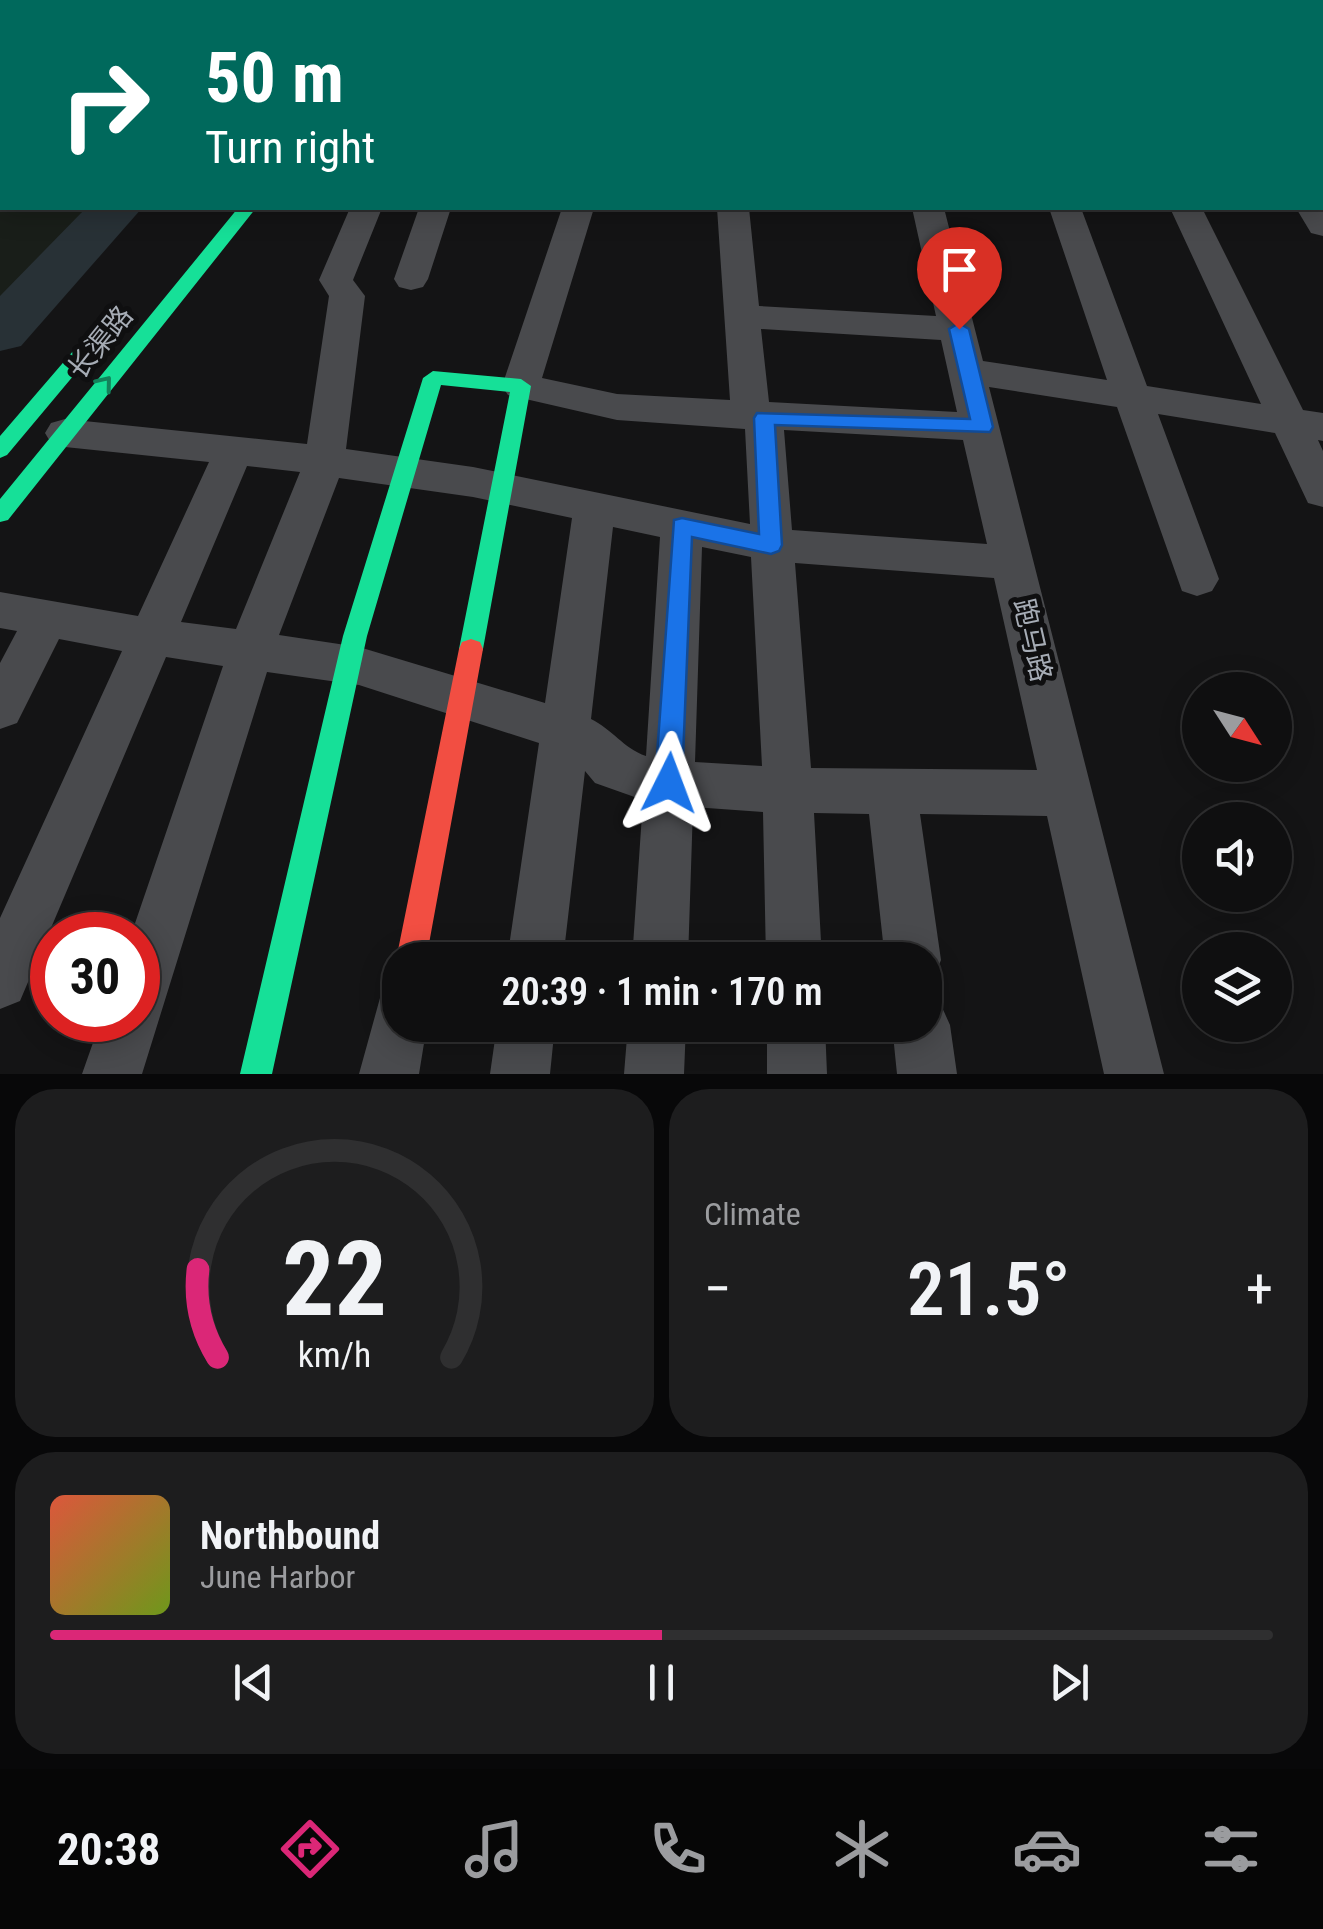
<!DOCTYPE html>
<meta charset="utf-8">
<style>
:root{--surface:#0f0f10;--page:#1d1d1e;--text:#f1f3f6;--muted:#9b9c9f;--line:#2f2f30;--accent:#db2777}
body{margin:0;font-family:"Roboto Condensed","Noto Sans SC",sans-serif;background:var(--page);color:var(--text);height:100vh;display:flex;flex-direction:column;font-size:38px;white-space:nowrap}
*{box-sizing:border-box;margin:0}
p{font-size:32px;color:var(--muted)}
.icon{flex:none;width:55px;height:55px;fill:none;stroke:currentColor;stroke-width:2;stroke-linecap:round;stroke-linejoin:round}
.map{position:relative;height:1074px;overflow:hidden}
.panel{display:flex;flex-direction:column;gap:15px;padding:15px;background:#080809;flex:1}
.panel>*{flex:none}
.top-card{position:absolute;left:0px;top:0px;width:1325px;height:210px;box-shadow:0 5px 25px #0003,0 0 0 2px var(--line);background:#00695c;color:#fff;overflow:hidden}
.needle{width:65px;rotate:126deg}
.fabs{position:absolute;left:1182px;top:672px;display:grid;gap:20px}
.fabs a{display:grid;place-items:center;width:110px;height:110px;border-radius:50%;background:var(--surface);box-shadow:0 5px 25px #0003,0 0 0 2px var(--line);font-size:50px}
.speed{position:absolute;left:30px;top:912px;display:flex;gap:20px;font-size:50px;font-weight:700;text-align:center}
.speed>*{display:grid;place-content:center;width:130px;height:130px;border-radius:50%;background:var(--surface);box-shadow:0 5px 25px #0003,0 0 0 2px var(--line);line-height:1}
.speed .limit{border:15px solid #d22;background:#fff;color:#111}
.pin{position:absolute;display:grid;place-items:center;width:85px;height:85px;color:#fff;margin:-102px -42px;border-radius:50% 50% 50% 0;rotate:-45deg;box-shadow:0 0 10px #0007}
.pin .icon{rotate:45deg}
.me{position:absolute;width:110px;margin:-55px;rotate:3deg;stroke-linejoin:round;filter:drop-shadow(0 0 8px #0008)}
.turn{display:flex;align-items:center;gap:35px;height:210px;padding:0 40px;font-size:45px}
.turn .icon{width:130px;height:130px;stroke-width:2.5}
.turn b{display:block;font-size:70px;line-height:85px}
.big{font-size:75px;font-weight:600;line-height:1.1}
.panel .widget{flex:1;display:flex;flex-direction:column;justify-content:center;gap:15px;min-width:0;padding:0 35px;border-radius:40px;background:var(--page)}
.panel .dial{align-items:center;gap:0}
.dial svg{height:260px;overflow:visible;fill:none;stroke:var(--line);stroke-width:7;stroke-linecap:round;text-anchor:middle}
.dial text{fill:var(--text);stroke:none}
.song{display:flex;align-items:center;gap:30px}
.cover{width:120px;height:120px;border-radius:15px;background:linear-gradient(135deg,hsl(10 70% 55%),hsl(80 70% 35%))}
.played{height:10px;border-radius:5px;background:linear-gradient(90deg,var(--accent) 50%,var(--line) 50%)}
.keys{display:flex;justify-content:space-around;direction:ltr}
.heat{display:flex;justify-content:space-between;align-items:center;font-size:55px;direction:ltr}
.panel .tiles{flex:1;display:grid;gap:15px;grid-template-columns:1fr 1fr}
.widget:last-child{grid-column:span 2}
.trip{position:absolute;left:382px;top:942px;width:560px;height:100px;border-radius:40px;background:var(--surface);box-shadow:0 5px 25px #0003,0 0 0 2px var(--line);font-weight:600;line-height:100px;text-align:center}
.menu{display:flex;height:160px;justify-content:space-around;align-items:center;background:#060606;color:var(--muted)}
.menu .icon{width:70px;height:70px}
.menu .on{color:var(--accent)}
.menu b{font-size:45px;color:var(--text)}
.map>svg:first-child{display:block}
.green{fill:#191e19}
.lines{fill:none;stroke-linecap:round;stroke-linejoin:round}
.river{fill:#283136;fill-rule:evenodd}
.street{fill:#494a4d;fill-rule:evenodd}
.fast{fill:#16e098;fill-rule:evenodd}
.jam{fill:#f24e42;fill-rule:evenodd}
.oneway{stroke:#13825b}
.route{fill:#1a73e8;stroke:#114b97;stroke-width:2.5}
.labels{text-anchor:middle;stroke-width:10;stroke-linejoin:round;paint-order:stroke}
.street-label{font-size:28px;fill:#a6acb5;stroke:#0f0f10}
</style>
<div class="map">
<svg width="1323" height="1074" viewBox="0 0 1323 1074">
<rect width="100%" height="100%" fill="#141415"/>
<path class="green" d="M0 0H289L2 2V208H91L0 302Z"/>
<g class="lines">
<path class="river" d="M86 208H142L21 346 0 351V296Z"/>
<path class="street" d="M604 0H630V2H604Z
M663 0H689V2H663Z
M863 0H889L890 2H864Z
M918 0H972L973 2H920Z
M1070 0H1096L1097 2H1071Z
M1175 0H1202L1203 2H1177Z
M1286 0H1312L1313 2H1287Z
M1322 44H1323V61H1322Z
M1322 201H1323V236L1311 233 1296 208H1322Z
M350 208H382L353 280 365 296 346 449 473 467 750 524 745 429 617 420 508 395 502 386 562 208H594L542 378 617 394 730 400 717 208H749L759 306 936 316 912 208H944L983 361 1107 380 1049 208H1081L1147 386 1261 404 1170 208H1202L1303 410 1323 413V441L1318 440 1323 451V507L1308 503 1275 433 1158 414 1219 579 1212 591 1197 596 1182 591 1117 407 989 387 1164 1074H1104L1047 816 920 814 941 960 933 980 925 983V960H885L869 814 814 813 822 960H766L763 812 693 807 688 960H632L643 800 595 783 585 771 563 960H507L539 743 359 685 267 672 142 1074H82L101 1020H138V935H131L223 666 166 657 20 1001 0 1009V918L122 651 59 639 17 723 0 729V663L17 631 0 628V592L138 616 209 462 65 447 51 443 45 433 51 423 65 419 307 444 329 296 319 280ZM761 329 941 340 957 412 769 402ZM784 430 963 440 987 544 792 530ZM247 466 300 472 236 629 181 622ZM339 478 473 497 572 518 545 703 359 647 279 635ZM613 527 660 537 646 756C623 748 612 729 591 719ZM702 547 751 557 762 766 695 762ZM795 563 994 578 1037 770 811 768Z
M419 208H451L428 279 423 287 411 290 399 287 394 279Z
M400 989V1025H427L419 1074H359L380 998Z
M925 998 941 1005 950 1025 957 1074H897L892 1025H925Z
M497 1025H555L550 1074H490Z
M628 1025H686L684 1074H624Z
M767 1025H825L827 1074H767Z"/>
<path class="fast" d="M238 208H256L8 520 0 522V499Z
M93 334 103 340 100 344 7 455 0 458V436L86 336Z
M433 371 521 379 531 386 483 649 480 656 471 659 462 656 459 649 510 392 441 385 367 636 272 1074H240L343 636 423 378Z"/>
<path class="jam" d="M471 639 480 642 483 649 426 960H400V969L396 960 459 649 462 642Z"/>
</g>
<defs><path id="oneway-chevron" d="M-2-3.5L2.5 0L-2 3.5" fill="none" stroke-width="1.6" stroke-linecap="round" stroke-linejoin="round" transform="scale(2.5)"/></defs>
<use class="oneway" href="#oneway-chevron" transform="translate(105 383) rotate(-51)"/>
<path class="route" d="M959 323 969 329 993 427 990 432 775 425 782 545 779 551 771 554 692 537 682 783 678 792 669 795 659 792 655 783 674 520 682 518 759 534 754 418 757 413 970 419 949 329Z"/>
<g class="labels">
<g class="street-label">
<text transform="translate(100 342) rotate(-51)" y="10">长渠路</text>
<text transform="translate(1033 640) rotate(77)" y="10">跑马路</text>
</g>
</g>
</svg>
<div class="fabs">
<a><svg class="needle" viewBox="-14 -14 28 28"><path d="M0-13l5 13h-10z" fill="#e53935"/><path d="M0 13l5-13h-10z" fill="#9b9c9f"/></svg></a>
<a><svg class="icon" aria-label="sound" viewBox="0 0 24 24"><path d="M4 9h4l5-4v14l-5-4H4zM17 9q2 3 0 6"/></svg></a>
<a><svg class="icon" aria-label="layers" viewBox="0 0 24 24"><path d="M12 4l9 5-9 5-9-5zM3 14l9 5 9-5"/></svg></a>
</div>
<div class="speed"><div class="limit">30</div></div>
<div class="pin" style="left:959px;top:329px;background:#d93025"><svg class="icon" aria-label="arrive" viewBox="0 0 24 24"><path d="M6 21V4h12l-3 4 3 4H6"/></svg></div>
<svg class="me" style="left:669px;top:783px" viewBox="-20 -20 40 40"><path d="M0-17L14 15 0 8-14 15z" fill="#1a73e8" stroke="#fff" stroke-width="4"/></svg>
<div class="trip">20:39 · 1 min · 170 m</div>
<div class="top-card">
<div class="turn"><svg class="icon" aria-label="right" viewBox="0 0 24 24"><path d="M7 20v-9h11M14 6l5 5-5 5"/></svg><div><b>50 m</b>Turn right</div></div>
</div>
</div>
<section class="panel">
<div class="tiles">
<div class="widget dial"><svg viewBox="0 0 100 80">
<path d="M14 69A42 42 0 1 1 86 69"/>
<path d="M14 69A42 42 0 0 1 8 42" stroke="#db2777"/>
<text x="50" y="56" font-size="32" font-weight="700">22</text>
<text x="50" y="72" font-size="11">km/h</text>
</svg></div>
<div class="widget"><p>Climate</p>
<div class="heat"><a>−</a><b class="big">21.5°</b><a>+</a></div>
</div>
<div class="widget">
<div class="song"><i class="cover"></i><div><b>Northbound</b><p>June Harbor</p></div></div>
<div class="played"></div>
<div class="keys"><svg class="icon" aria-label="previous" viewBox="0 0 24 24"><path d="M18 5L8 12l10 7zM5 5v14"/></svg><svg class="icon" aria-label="pause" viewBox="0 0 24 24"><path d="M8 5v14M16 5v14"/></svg><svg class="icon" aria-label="next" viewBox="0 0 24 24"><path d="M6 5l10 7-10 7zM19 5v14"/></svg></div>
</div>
</div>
</section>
<nav class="menu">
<b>20:38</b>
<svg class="icon on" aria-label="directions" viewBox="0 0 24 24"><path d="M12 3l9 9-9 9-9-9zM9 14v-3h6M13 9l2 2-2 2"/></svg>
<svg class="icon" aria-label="music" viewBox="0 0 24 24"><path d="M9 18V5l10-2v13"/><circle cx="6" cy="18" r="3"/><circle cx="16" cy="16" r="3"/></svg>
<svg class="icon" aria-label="phone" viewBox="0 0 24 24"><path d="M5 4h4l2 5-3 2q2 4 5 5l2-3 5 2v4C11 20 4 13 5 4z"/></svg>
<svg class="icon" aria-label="climate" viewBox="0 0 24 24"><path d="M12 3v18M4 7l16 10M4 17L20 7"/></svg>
<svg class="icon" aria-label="car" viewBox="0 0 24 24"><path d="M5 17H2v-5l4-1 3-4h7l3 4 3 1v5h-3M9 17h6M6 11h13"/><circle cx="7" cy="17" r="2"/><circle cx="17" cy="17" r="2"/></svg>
<svg class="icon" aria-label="filters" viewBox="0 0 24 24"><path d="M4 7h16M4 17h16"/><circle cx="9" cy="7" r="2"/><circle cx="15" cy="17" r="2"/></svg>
</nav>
